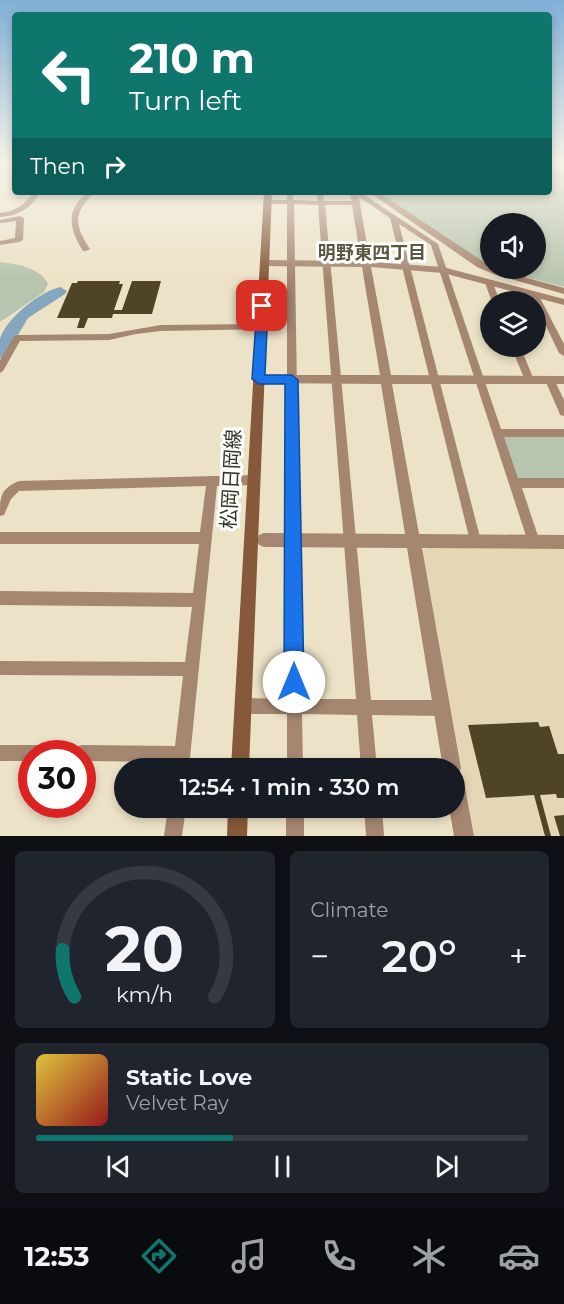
<!DOCTYPE html>
<meta charset="utf-8">
<style>
:root{--surface:#171b24;--page:#20242c;--text:#f1f3f6;--muted:#9ea1a6;--line:#363941;--accent:#0f766e}
body{margin:0;font-family:Montserrat,"Noto Sans JP",sans-serif;background:var(--page);color:var(--text);height:100vh;display:flex;flex-direction:column;font-size:22px;white-space:nowrap}
*{box-sizing:border-box;margin:0}
p{font-size:20px;color:var(--muted)}
.icon{flex:none;width:33px;height:33px;fill:none;stroke:currentColor;stroke-width:2;stroke-linecap:round;stroke-linejoin:round}
.map{position:relative;height:836px;overflow:hidden}
.drawer{display:flex;flex-direction:column;gap:15px;padding:15px;background:#0d0f14;flex:1}
.drawer>*{flex:none}
.top-card{position:absolute;left:12px;top:12px;width:540px;height:183px;border-radius:6px;box-shadow:0 3px 9px #0003;background:#0f766e;color:#fff;overflow:hidden}
.tools{position:absolute;left:480px;top:213px;display:grid;gap:12px}
.tools a{display:grid;place-items:center;width:66px;height:66px;border-radius:50%;background:var(--surface);box-shadow:0 3px 9px #0003;font-size:30px}
.speed{position:absolute;left:18px;top:740px;display:flex;gap:12px;font-size:30px;font-weight:700;text-align:center}
.speed>*{display:grid;place-content:center;width:78px;height:78px;border-radius:50%;background:var(--surface);box-shadow:0 3px 9px #0003;line-height:1}
.speed .limit{border:9px solid #d22;background:#fff;color:#111}
.pin{position:absolute;display:grid;place-items:center;width:51px;height:51px;color:#fff;margin:-26px;border-radius:12px;box-shadow:0 3px 9px #0006}
.me{position:absolute;width:66px;margin:-33px;rotate:0deg;stroke-linejoin:round;filter:drop-shadow(0 0 4px #0008)}
.turn{display:flex;align-items:center;gap:21px;height:126px;padding:0 18px;font-size:27px}
.turn .icon{width:78px;height:78px;stroke-width:2.5}
.turn b{display:block;font-size:42px;line-height:51px}
.then{display:flex;align-items:center;height:57px;padding:0 18px;background:#0003;gap:12px;font-size:22px}
.big{font-size:45px;font-weight:600;line-height:1.1}
.drawer .card{flex:1;display:flex;flex-direction:column;justify-content:center;gap:9px;min-width:0;padding:0 21px;border-radius:9px;background:var(--page)}
.drawer .dial{align-items:center;gap:0}
.dial svg{height:156px;overflow:visible;fill:none;stroke:var(--line);stroke-width:7;stroke-linecap:round;text-anchor:middle}
.dial text{fill:var(--text);stroke:none}
.song{display:flex;align-items:center;gap:18px}
.cover{width:72px;height:72px;border-radius:9px;background:linear-gradient(135deg,hsl(50 70% 55%),hsl(0 70% 35%))}
.played{height:6px;border-radius:3px;background:linear-gradient(90deg,var(--accent) 40%,var(--line) 40%)}
.keys{display:flex;justify-content:space-around;direction:ltr}
.heat{display:flex;justify-content:space-between;align-items:center;font-size:33px;direction:ltr}
.drawer .tiles{flex:1;display:grid;gap:15px;grid-template-columns:1fr 1fr}
.card:last-child{grid-column:span 2}
.trip{position:absolute;left:114px;top:758px;width:351px;height:60px;border-radius:30px;background:var(--surface);box-shadow:0 3px 9px #0003;font-weight:600;line-height:60px;text-align:center}
.tabs{display:flex;height:96px;justify-content:space-around;align-items:center;background:#090b0e;color:var(--muted)}
.tabs .icon{width:42px;height:42px}
.tabs .selected{color:var(--accent)}
.tabs b{font-size:27px;color:var(--text)}
.map>svg:first-child{display:block}
.built{fill:#e4d7b5}
.green{fill:#b8c5ae}
.lines{fill:none;stroke-linecap:round;stroke-linejoin:round}
.river{fill:#85a7bd;fill-rule:evenodd}
.building{fill:#4f4425}
.minor{fill:#a58671;fill-rule:evenodd}
.tertiary{fill:#a58671;fill-rule:evenodd}
.secondary{fill:#855939;fill-rule:evenodd}
.route{fill:#1a73e8;stroke:#114b97;stroke-width:1.5}
.labels{text-anchor:middle;stroke-width:6;stroke-linejoin:round;paint-order:stroke}
.far-neighbourhood-label{font-size:18px;font-weight:bold;fill:#5e553e;stroke:#fff}
.street-label{font-size:20px;fill:#363227;stroke:#fff}
</style>
<div class="map">
<svg width="564" height="836" viewBox="0 0 564 836">
<rect width="100%" height="100%" fill="#ece2c7"/>
<path class="built" d="M428 547 564 548V836H474L422 552Z"/>
<path class="green" d="M549 163H564V287L494 269 536 268V224H490V267L466 255 378 192H549Z
M0 262C16 264 40 267 48 284L44 292 0 322Z
M505 435H564V480H521L515 477 502 438Z"/>
<g class="lines">
<path class="river" d="M60 287 67 291 65 294 28 318 5 357 0 358C0 352 0 345 0 339 6 318 40 292 60 287Z"/>
</g>
<path class="building" d="M78 281H120L119 284H123L114 310H122L132 281H161L152 314H113L112 318H88L84 328H77L80 318H57L72 283H77Z
M538 722 540 727 549 726 558 754H564V798H557L556 794 540 795 551 836H545L534 795 486 798 468 725Z
M564 815V836H560L554 816Z"/>
<g class="lines">
<path class="minor" d="M0 163H4L0 166Z
M34 192H40C32 208 18 216 0 217V213C14 212 26 204 34 192Z
M88 192H95C74 213 73 223 90 249L86 251H83C69 228 65 210 88 192Z
M287 192H293V200L317 201V192H323L324 201H356L359 203 356 205H325L371 700H442L447 703 450 708 447 713 442 716 372 715 377 768H361L357 715 302 714 303 768H287V714H243L238 711 235 706 238 701 243 698 287 699V204H267L264 202 267 200H287ZM294 204 318 205 356 699H302Z
M352 192H360L438 244 501 429H564V437H504L518 478H564V488H522L540 542 538 546 534 548 530 546 528 542 431 245 399 224 481 541 479 545 475 547 471 545 390 218Z
M20 216 24 218 23 240 19 242 0 245V241L15 238 16 221 0 223V220Z
M489 280 493 283 500 302H492L485 283Z
M534 291 538 294 564 344V356L559 353 536 305V302H534L530 294Z
M261 324 264 325V329L161 331 136 334 109 340 20 341 3 371 0 373V360L14 336 17 335 109 334 161 325Z
M511 346H520L534 380 532 383H526Z
M550 376 553 377 564 400V416L560 415 559 412 545 380Z
M254 475 258 476 260 480 258 484 254 485 217 486 189 768H173V762L82 761V753H74L76 747 82 745 175 746 183 676 0 675V661L185 662 192 607 0 605V591L193 593 199 544H0V532H200L206 486 19 491 11 499 4 515 0 516C0 497 0 489 19 481Z
M0 745H55L61 747 63 753H32V761H0Z
M168 807H186L182 836H164Z
M286 807H304V836H286Z
M364 807H382L384 836H366Z"/>
<path class="tertiary" d="M350 192H358L370 262 443 267 564 299V305L443 273 371 267 391 375 564 376V384H392L419 534 564 535V549L422 548 461 768 459 774 464 782 474 836H454L449 807H454V768H443L407 548 264 547 259 545 257 540 259 535 264 533 405 534 381 384 259 383 253 379 259 375H380L362 267 264 266 260 263 264 260 361 261Z
M369 192H378L490 266V268L564 288V294L496 275 477 267Z"/>
<path class="secondary" d="M264 192H272L249 768H231Z
M228 807H248L247 836H227Z"/>
</g>
<linearGradient id="sky" x2="0" y2="1"><stop stop-color="#80afd7"/><stop offset="0.58" stop-color="#f6f2e6"/><stop offset="1" stop-color="#f6f2e6" stop-opacity="0"/></linearGradient>
<rect width="564" height="280" fill="url(#sky)"/>
<path class="route" d="M262 303 268 306 265 375H292L298 380 304 682 301 689 294 692 287 689 284 682 285 384H259L252 379 257 306Z"/>
<g class="labels">
<g class="far-neighbourhood-label">
<text x="372" y="259">明野東四丁目</text>
</g>
<g class="street-label">
<text transform="translate(231 479) rotate(-87)" y="7">松岡日岡線</text>
</g>
</g>
</svg>
<div class="tools">
<a><svg class="icon" aria-label="sound" viewBox="0 0 24 24"><path d="M4 9h4l5-4v14l-5-4H4zM17 9q2 3 0 6"/></svg></a>
<a><svg class="icon" aria-label="layers" viewBox="0 0 24 24"><path d="M12 4l9 5-9 5-9-5zM3 14l9 5 9-5"/></svg></a>
</div>
<div class="speed"><div class="limit">30</div></div>
<div class="pin" style="left:262px;top:306px;background:#d93025"><svg class="icon" aria-label="arrive" viewBox="0 0 24 24"><path d="M6 21V4h12l-3 4 3 4H6"/></svg></div>
<svg class="me" style="left:294px;top:682px" viewBox="-20 -20 40 40"><circle r="19" fill="#fff"/><path d="M0-13L10 11 0 6-10 11z" fill="#1a73e8"/></svg>
<div class="trip">12:54 · 1 min · 330 m</div>
<div class="top-card">
<div class="turn"><svg class="icon" aria-label="left" viewBox="0 0 24 24"><path d="M17 20v-9H6M10 6l-5 5 5 5"/></svg><div><b>210 m</b>Turn left</div></div>
<div class="then">Then<svg class="icon" aria-label="right" viewBox="0 0 24 24"><path d="M7 20v-9h11M14 6l5 5-5 5"/></svg></div>
</div>
</div>
<section class="drawer">
<div class="tiles">
<div class="card dial"><svg viewBox="0 0 100 80">
<path d="M14 69A42 42 0 1 1 86 69"/>
<path d="M14 69A42 42 0 0 1 8 45" stroke="#0f766e"/>
<text x="50" y="56" font-size="32" font-weight="700">20</text>
<text x="50" y="72" font-size="11">km/h</text>
</svg></div>
<div class="card"><p>Climate</p>
<div class="heat"><a>−</a><b class="big">20°</b><a>+</a></div>
</div>
<div class="card">
<div class="song"><i class="cover"></i><div><b>Static Love</b><p>Velvet Ray</p></div></div>
<div class="played"></div>
<div class="keys"><svg class="icon" aria-label="previous" viewBox="0 0 24 24"><path d="M18 5L8 12l10 7zM5 5v14"/></svg><svg class="icon" aria-label="pause" viewBox="0 0 24 24"><path d="M8 5v14M16 5v14"/></svg><svg class="icon" aria-label="next" viewBox="0 0 24 24"><path d="M6 5l10 7-10 7zM19 5v14"/></svg></div>
</div>
</div>
</section>
<nav class="tabs">
<b>12:53</b>
<svg class="icon selected" aria-label="directions" viewBox="0 0 24 24"><path d="M12 3l9 9-9 9-9-9zM9 14v-3h6M13 9l2 2-2 2"/></svg>
<svg class="icon" aria-label="music" viewBox="0 0 24 24"><path d="M9 18V5l10-2v13"/><circle cx="6" cy="18" r="3"/><circle cx="16" cy="16" r="3"/></svg>
<svg class="icon" aria-label="phone" viewBox="0 0 24 24"><path d="M5 4h4l2 5-3 2q2 4 5 5l2-3 5 2v4C11 20 4 13 5 4z"/></svg>
<svg class="icon" aria-label="climate" viewBox="0 0 24 24"><path d="M12 3v18M4 7l16 10M4 17L20 7"/></svg>
<svg class="icon" aria-label="car" viewBox="0 0 24 24"><path d="M5 17H2v-5l4-1 3-4h7l3 4 3 1v5h-3M9 17h6M6 11h13"/><circle cx="7" cy="17" r="2"/><circle cx="17" cy="17" r="2"/></svg>
</nav>
